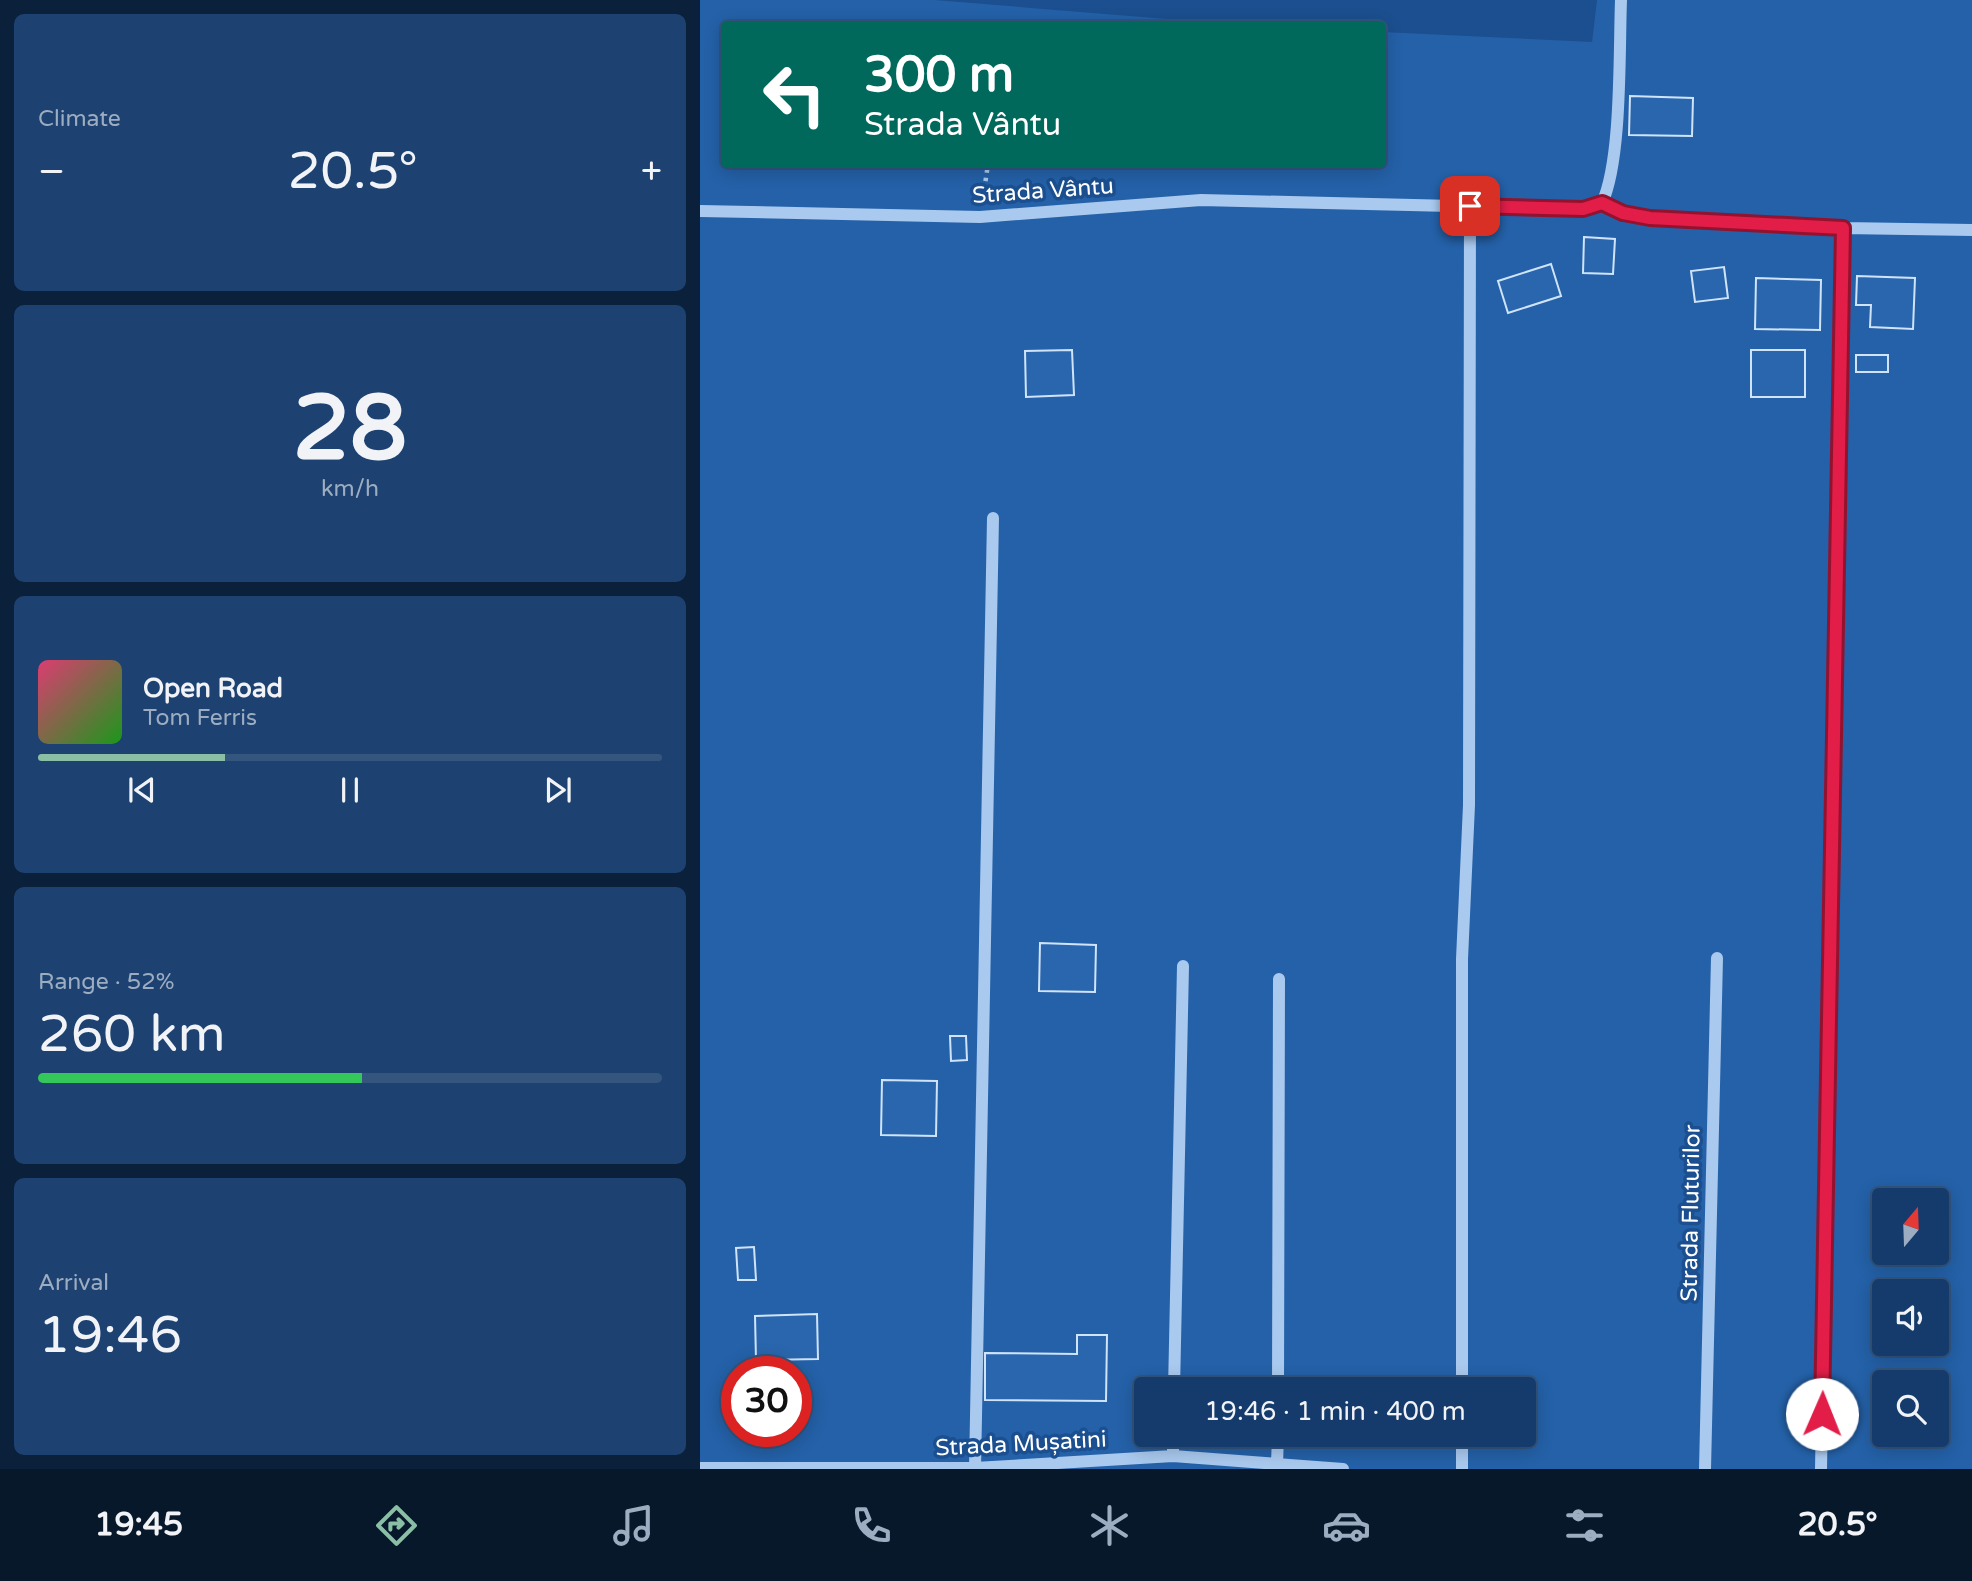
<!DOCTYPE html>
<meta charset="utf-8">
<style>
:root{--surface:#143b6b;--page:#1d4271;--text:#f1f3f6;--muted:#9dadc1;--line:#33557e;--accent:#8abfa5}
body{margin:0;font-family:"Varela Round",sans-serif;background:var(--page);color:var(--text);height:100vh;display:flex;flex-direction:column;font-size:26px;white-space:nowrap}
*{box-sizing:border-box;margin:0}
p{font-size:23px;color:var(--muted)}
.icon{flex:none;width:38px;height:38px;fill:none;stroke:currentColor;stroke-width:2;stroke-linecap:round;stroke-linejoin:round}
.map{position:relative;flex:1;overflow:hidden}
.sheet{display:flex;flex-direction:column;gap:14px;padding:14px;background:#0b203b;width:700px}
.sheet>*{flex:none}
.guide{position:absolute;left:21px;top:21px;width:665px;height:147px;border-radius:7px;box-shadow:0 4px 18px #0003,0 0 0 2px var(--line);background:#00695c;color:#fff;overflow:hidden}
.needle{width:46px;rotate:19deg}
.buttons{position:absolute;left:1172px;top:1188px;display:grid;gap:14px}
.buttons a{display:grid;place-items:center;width:77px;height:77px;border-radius:7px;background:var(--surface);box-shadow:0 4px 18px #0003,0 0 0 2px var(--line);font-size:35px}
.speed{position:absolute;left:21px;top:1356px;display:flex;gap:14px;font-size:35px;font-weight:700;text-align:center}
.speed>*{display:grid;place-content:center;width:91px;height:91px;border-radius:50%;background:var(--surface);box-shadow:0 4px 18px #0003,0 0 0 2px var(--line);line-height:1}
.speed .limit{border:10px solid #d22;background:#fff;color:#111}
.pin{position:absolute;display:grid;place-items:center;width:60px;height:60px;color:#fff;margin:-30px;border-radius:14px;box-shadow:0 4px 10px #0006}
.me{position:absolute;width:77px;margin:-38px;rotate:1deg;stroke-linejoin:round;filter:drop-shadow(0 0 5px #0008)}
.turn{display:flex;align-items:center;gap:24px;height:147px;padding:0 28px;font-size:32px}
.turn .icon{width:91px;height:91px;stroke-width:2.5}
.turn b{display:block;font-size:49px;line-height:60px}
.big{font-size:52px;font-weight:600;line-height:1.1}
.sheet .widget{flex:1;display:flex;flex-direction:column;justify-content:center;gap:10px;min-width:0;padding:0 24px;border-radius:10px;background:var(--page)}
.sheet .dial{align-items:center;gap:0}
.dial b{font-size:91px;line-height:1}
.song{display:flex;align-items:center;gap:21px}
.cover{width:84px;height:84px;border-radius:10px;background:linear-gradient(135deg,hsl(340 70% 55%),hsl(120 70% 35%))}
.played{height:7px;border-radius:4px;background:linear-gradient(90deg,var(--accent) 30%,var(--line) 30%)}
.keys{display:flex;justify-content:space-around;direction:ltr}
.heat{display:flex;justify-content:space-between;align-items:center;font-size:38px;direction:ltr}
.charge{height:10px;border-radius:5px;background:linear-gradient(90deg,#34c759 52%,var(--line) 0)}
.trip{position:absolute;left:434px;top:1377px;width:402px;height:70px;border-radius:7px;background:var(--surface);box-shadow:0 4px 18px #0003,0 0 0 2px var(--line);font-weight:600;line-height:70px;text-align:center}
.tabs{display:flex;height:112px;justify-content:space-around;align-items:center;background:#08182b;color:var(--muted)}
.tabs .icon{width:49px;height:49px}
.tabs .active{color:var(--accent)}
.tabs b{font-size:32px;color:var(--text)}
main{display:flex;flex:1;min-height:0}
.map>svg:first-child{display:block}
.green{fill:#2461a8;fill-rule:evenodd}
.building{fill:#2a66ad;stroke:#cfe3fa;stroke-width:2}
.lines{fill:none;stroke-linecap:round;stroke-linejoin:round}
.path{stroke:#a9c9ee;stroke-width:4.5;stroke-dasharray:3.5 5;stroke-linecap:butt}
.minor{stroke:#a9c9ee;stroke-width:12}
.route-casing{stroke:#92132f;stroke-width:18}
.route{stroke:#e11d48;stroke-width:12}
.labels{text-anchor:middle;stroke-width:7;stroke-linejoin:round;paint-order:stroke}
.street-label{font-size:23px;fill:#fff;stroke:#1b4f8f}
</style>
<main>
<section class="sheet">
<div class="widget"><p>Climate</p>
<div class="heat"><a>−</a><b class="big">20.5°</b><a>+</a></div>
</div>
<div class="widget dial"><b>28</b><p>km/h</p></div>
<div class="widget">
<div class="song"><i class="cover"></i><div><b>Open Road</b><p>Tom Ferris</p></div></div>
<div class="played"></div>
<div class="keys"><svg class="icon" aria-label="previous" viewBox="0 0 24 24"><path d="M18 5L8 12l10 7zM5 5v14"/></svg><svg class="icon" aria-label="pause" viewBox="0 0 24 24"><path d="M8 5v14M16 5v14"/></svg><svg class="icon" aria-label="next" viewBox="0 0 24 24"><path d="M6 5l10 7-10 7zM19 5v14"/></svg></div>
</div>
<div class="widget"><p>Range · 52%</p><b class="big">260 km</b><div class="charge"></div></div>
<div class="widget"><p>Arrival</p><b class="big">19:46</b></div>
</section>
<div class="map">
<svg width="1272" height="1469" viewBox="0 0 1272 1469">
<rect width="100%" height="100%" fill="#1b4f8f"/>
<path class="green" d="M0 0H235L528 24H24V164H682L683 32 892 42 897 0H1272V1469H0ZM1185 1200H1237V1253H1185ZM1185 1292H1237V1344H1185ZM37 1372H96V1432H37ZM1185 1382H1237V1435H1185ZM446 1390H824V1435H446Z"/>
<path class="building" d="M930 96 993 98 992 136 929 135Z
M884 237 915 239 913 274 883 273Z
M851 264 861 296 808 313 798 281Z
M1024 267 1028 298 995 302 991 271Z
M1157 276 1215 278 1213 329 1170 327 1171 305H1156Z
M1056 278 1121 280 1120 330 1055 329Z
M372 350 374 395 326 397 325 351Z
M1051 350H1105V397H1051Z
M1156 355H1188V372H1156Z
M340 943 396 945 395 992 339 991Z
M250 1036H266L267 1060 251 1061Z
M182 1080 237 1081 236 1136 181 1135Z
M54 1247 56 1280H38L36 1248Z
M117 1314 118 1359 56 1360 55 1316Z
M377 1335H407L406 1401 285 1400V1353L377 1354Z"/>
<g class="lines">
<path class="path" d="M283 198 288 164"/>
<path class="minor" d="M902 203C922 160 919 52 921 0
M0 211 280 217 501 200 883 209 902 203 923 213 950 218 1143 228 1272 230
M474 1390 483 966
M578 1390 579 979
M762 1390V959L769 805 770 206
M473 1456V1435
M577 1464 578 1435
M0 1468H275L473 1456 643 1469
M275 1469 293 518
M762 1469V1435
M1005 1469 1017 958
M1121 1469 1143 228"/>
</g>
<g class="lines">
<defs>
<path id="route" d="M770 206 883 209 902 203 923 213 950 218 1143 228 1122 1414"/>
</defs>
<use href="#route" class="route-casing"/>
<use href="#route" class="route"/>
</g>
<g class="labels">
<g class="street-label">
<text transform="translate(343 190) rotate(-4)" y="8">Strada Vântu</text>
<text transform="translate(990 1213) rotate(-89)" y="8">Strada Fluturilor</text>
<text transform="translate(321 1443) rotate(-3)" y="8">Strada Mușatini</text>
</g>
</g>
</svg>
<div class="buttons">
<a><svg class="needle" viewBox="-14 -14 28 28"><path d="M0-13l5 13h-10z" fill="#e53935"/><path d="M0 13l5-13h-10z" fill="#9dadc1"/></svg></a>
<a><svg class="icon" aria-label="sound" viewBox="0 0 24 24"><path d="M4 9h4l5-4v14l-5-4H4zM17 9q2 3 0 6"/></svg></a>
<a><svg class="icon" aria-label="search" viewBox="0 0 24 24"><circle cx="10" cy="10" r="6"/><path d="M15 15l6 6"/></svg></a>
</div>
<div class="speed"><div class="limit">30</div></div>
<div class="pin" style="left:770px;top:206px;background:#d93025"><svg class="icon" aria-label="arrive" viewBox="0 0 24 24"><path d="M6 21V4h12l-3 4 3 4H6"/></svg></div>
<svg class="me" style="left:1122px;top:1414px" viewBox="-20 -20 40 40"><circle r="19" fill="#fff"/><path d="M0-13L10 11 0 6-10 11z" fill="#e11d48"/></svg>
<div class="trip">19:46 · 1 min · 400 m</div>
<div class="guide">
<div class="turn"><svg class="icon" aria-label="left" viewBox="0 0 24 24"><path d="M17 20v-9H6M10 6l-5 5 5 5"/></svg><div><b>300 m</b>Strada Vântu</div></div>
</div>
</div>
</main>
<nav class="tabs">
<b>19:45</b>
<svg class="icon active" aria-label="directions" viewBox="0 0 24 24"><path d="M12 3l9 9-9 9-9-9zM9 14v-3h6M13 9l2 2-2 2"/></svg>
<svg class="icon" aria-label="music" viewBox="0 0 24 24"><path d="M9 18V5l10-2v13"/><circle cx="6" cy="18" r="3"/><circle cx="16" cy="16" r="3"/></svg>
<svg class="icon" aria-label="phone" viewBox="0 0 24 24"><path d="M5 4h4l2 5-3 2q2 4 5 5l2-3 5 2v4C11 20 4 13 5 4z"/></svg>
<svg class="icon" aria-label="climate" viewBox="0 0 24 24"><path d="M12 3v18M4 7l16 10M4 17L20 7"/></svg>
<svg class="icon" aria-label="car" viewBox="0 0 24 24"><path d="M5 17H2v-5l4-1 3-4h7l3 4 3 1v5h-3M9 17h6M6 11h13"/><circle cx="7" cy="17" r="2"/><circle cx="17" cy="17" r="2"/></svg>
<svg class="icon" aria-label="filters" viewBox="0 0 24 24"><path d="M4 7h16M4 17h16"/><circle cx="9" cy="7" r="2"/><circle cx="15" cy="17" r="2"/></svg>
<b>20.5°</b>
</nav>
